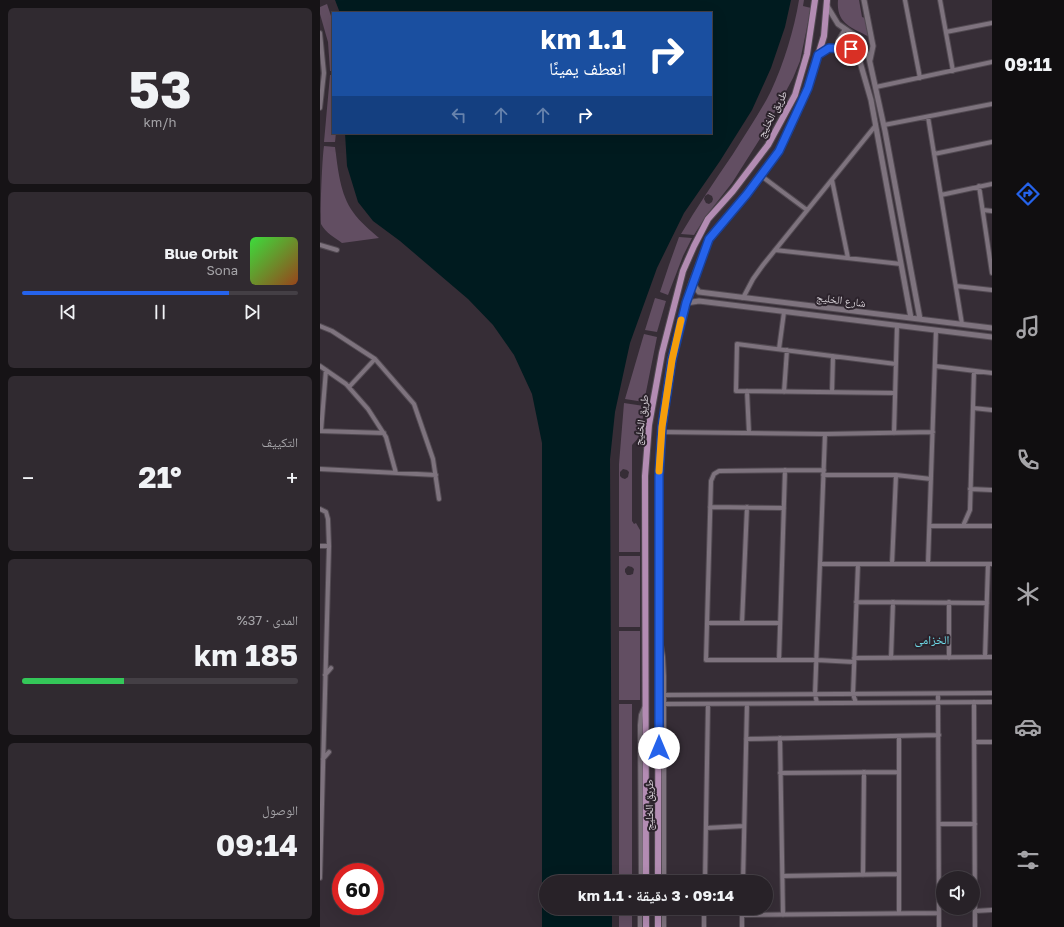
<!DOCTYPE html>
<html lang="ar">
<meta charset="utf-8">
<style>
:root{--surface:#282228;--page:#302a30;--text:#f1f3f6;--muted:#a5a4a8;--line:#443f45;--accent:#2563eb}
body{margin:0;font-family:"Golos Text","Noto Naskh Arabic",sans-serif;background:var(--page);color:var(--text);direction:rtl;height:100vh;display:flex;flex-direction:column;font-size:15px;white-space:nowrap}
*{box-sizing:border-box;margin:0}
p{font-size:13px;color:var(--muted)}
.icon{flex:none;width:22px;height:22px;fill:none;stroke:currentColor;stroke-width:2;stroke-linecap:round;stroke-linejoin:round}
.map{position:relative;flex:1;overflow:hidden;direction:ltr}
.drawer{display:flex;flex-direction:column;gap:8px;padding:8px;background:#161316;width:320px}
.drawer>*{flex:none}
.guide{position:absolute;left:12px;top:12px;width:380px;height:122px;border-radius:0px;box-shadow:0 4px 16px #0002,0 0 0 1px var(--line);direction:rtl;background:#1a4fa0;color:#fff;overflow:hidden}
.controls{position:absolute;left:616px;top:871px;display:grid;gap:8px}
.controls a{display:grid;place-items:center;width:44px;height:44px;border-radius:50%;background:var(--surface);box-shadow:0 4px 16px #0002,0 0 0 1px var(--line);font-size:20px}
.speed{position:absolute;left:12px;top:863px;display:flex;gap:8px;font-size:20px;font-weight:700;text-align:center}
.speed>*{display:grid;place-content:center;width:52px;height:52px;border-radius:50%;background:var(--surface);box-shadow:0 4px 16px #0002,0 0 0 1px var(--line);line-height:1}
.speed .limit{border:6px solid #d22;background:#fff;color:#111}
.pin{position:absolute;display:grid;place-items:center;width:34px;height:34px;color:#fff;margin:-17px;border:2px solid #fff;border-radius:50%;box-shadow:0 1px 4px #0007}
.me{position:absolute;width:44px;margin:-22px;rotate:0deg;stroke-linejoin:round;filter:drop-shadow(0 0 3px #0008)}
.turn{display:flex;align-items:center;gap:14px;height:84px;padding:0 20px;font-size:18px}
.turn .icon{width:52px;height:52px;stroke-width:2.5}
.turn b{display:block;font-size:28px;line-height:34px}
.lanes{display:flex;align-items:center;height:38px;padding:0 20px;background:#0003;justify-content:center;gap:20px;direction:ltr}
.lanes .off{opacity:.35}
.big{font-size:30px;font-weight:700;line-height:1.1}
.drawer .tile{flex:1;display:flex;flex-direction:column;justify-content:center;gap:6px;min-width:0;padding:0 14px;border-radius:6px;background:var(--page)}
.drawer .dial{align-items:center;gap:0}
.dial b{font-size:52px;line-height:1}
.song{display:flex;align-items:center;gap:12px}
.cover{width:48px;height:48px;border-radius:6px;background:linear-gradient(135deg,hsl(120 70% 55%),hsl(20 70% 35%))}
.played{height:4px;border-radius:2px;background:linear-gradient(90deg,var(--accent) 75%,var(--line) 75%)}
.keys{display:flex;justify-content:space-around;direction:ltr}
.heat{display:flex;justify-content:space-between;align-items:center;font-size:22px;direction:ltr}
.charge{height:6px;border-radius:3px;background:linear-gradient(90deg,#34c759 37%,var(--line) 0)}
.trip{position:absolute;left:219px;top:875px;width:234px;height:40px;border-radius:20px;background:var(--surface);box-shadow:0 4px 16px #0002,0 0 0 1px var(--line);font-weight:700;line-height:40px;text-align:center;direction:rtl}
main{display:flex;flex:1;min-height:0}
.menu{display:flex;flex-direction:column;width:72px;justify-content:space-around;align-items:center;background:#100e10;color:var(--muted)}
.menu .icon{width:28px;height:28px}
.menu .on{color:var(--accent)}
.menu b{font-size:18px;color:var(--text)}
.map>svg:first-child{display:block}
.green{fill:#624e62;fill-rule:evenodd}
.water{fill:#001b1f}
.lines{fill:none;stroke-linecap:round;stroke-linejoin:round}
.minor-casing{stroke:#524a52;stroke-width:6}
.tertiary-casing{stroke:#524a52;stroke-width:7}
.primary-casing{stroke:#524a52;stroke-width:8}
.minor{stroke:#7e737e;stroke-width:4}
.tertiary{stroke:#7e737e;stroke-width:5}
.primary{stroke:#b38cb3;stroke-width:6}
.route-casing{stroke:#184099;stroke-width:10}
.route{stroke:#2563eb;stroke-width:7}
.slow{stroke:#f59e0b;stroke-width:7}
.labels{text-anchor:middle;stroke-width:4;stroke-linejoin:round;paint-order:stroke}
.street-label{font-size:11px;fill:#d9d3d9;stroke:#2c232c}
.neighbourhood-label{font-size:12px;fill:#6dd8e5;stroke:#2c232c}
</style>
<main>
<nav class="menu">
<b>09:11</b>
<svg class="icon on" aria-label="directions" viewBox="0 0 24 24"><path d="M12 3l9 9-9 9-9-9zM9 14v-3h6M13 9l2 2-2 2"/></svg>
<svg class="icon" aria-label="music" viewBox="0 0 24 24"><path d="M9 18V5l10-2v13"/><circle cx="6" cy="18" r="3"/><circle cx="16" cy="16" r="3"/></svg>
<svg class="icon" aria-label="phone" viewBox="0 0 24 24"><path d="M5 4h4l2 5-3 2q2 4 5 5l2-3 5 2v4C11 20 4 13 5 4z"/></svg>
<svg class="icon" aria-label="climate" viewBox="0 0 24 24"><path d="M12 3v18M4 7l16 10M4 17L20 7"/></svg>
<svg class="icon" aria-label="car" viewBox="0 0 24 24"><path d="M5 17H2v-5l4-1 3-4h7l3 4 3 1v5h-3M9 17h6M6 11h13"/><circle cx="7" cy="17" r="2"/><circle cx="17" cy="17" r="2"/></svg>
<svg class="icon" aria-label="filters" viewBox="0 0 24 24"><path d="M4 7h16M4 17h16"/><circle cx="9" cy="7" r="2"/><circle cx="15" cy="17" r="2"/></svg>
</nav>
<div class="map">
<svg width="672" height="927" viewBox="0 0 672 927">
<rect width="100%" height="100%" fill="#362d36"/>
<path class="green" d="M479 0H484L483 6 491 8 480 61 473 78 443 134 412 183 386 216 374 235 361 234C377 207 395 180 413 154 426 133 440 113 451 91 464 63 474 30 479 0ZM388 194 392 196 393 199 392 202 389 204 386 203 384 199 385 196Z
M518 0H539L542 17 545 18 549 37C531 27 516 24 518 0Z
M7 4 13 22V71H10L8 42 0 14V7Z
M10 75H13V133H16L15 142H4Z
M4 146 15 147C18 169 20 194 33 212 40 222 50 230 59 238L22 243C14 237 6 233 1 224 0 215 2 159 4 146Z
M359 237 372 238 363 256 348 295 340 292 349 265Z
M335 298 346 301 337 332 325 330Z
M324 334 337 337 324 402 305 399Z
M304 403 324 406 321 435 312 445V521L314 524 316 523 320 530V552H299V464ZM303 469 307 470 309 472 308 477 305 479 302 478 300 476V472Z
M299 556H320V627H299ZM308 566 312 567 314 569 313 574 310 575H307L305 572V569Z
M299 631H320V700H299Z
M299 704H312V882H299Z
M299 908H312V927H299Z"/>
<path class="water" d="M15 0H471L465 27 451 68 432 110 400 161 364 213 337 268 310 343 295 412 290 459 292 882H226V908H292V927H222V443L212 394 194 355 173 325 148 299 80 241 53 221 38 202 27 166 25 133H391V13H20Z"/>
<g class="lines">
<defs>
<path id="minor" d="M585 0 600 78
M620 0 633 71
M626 32 672 23
M0 33 4 73 0 108
M518 41 525 29
M556 87 672 62
M608 117 642 324
M564 125 672 104
M614 154 672 142
M440 175 487 210
M512 180 528 258
M659 186 672 273
M621 195 672 184
M663 210 672 211
M0 245 17 250
M455 250 581 264
M636 286 672 290
M423 298 433 279 443 265 556 125
M0 326 12 331 55 359 94 404 113 459 119 499
M459 349 464 312
M0 366 26 384 48 409 66 437 76 473
M615 366 672 373
M29 387 55 359
M427 391 429 433
M464 392 467 350
M512 392 513 356
M575 393 416 391 417 344 576 364
M653 408 672 410
M0 431 64 433
M1 431 6 370
M342 432 505 434 613 432
M574 433 577 326
M0 469 116 475
M504 470 399 471 394 474 391 481 386 660H497L534 662
M503 475H576L572 564
M576 475 611 479
M650 489 672 490
M390 507 464 508
M0 509 6 512 8 519 9 546 0 878
M610 526H672
M643 526 650 510 654 371
M0 546H9
M500 564H672
M608 564 616 330
M536 602 667 603
M387 623H460
M422 623 427 507
M341 645 343 657 344 676V882
M665 657 668 564
M534 658 672 657
M571 658 573 602
M629 658V602
M459 660 465 470
M5 675 11 668
M618 694 619 927
M344 695 672 693
M654 702 655 927
M497 703 495 694 505 434
M536 703 533 694 538 564
M344 704 672 702
M579 736V913
M460 738 463 915
M426 739 619 735
M654 742H672
M3 759 9 752
M460 773 579 772
M619 824H655
M386 828 424 826
M543 875 544 772
M463 876 579 874
M321 882 320 725 321 715 324 708
M385 882 388 704
M423 882 427 704
M655 911 672 910
M422 915 619 913
M320 927V908
M344 927V908
M384 927V908
M422 927V908"/>
<path id="tertiary" d="M544 0 553 46 550 60
M507 6 518 24 537 37 544 48 549 58 565 131 600 319
M498 55 509 48H523L531 49 538 55 551 100 591 318
M372 283 379 292 672 328
M366 303 379 301 672 337"/>
<path id="primary" d="M326 882 325 476 329 425 342 353 363 271 374 246 388 219 413 191 448 145 475 95 487 54 495 0
M338 882 339 476 342 427 351 360 366 303 372 283 389 239 427 193 459 151 470 129 488 88 504 36 507 0
M326 908V927
M338 927V908"/>
</defs>
<use href="#minor" class="minor-casing"/>
<use href="#tertiary" class="tertiary-casing"/>
<use href="#primary" class="primary-casing"/>
<use href="#minor" class="minor"/>
<use href="#tertiary" class="tertiary"/>
<use href="#primary" class="primary"/>
</g>
<g class="lines">
<defs>
<path id="route" d="M339 748V476L342 427 352 360 366 303 389 239 427 194 459 151 488 88 498 55 509 48 531 49"/>
</defs>
<use href="#route" class="route-casing"/>
<use href="#route" class="route"/>
<path class="slow" d="M339 471 342 427 352 360 361 320"/>
</g>
<g class="labels">
<g class="street-label">
<text transform="translate(452 114) rotate(-62)" y="4">طريق الخليج</text>
<text transform="translate(521 300) rotate(7)" y="4">شارع الخليج</text>
<text transform="translate(321 420) rotate(-82)" y="4">طريق الخليج</text>
<text transform="translate(329 805) rotate(-90)" y="4">طريق الخليج</text>
</g>
<g class="neighbourhood-label">
<text x="612" y="644">الخزامى</text>
</g>
</g>
</svg>
<div class="controls">
<a><svg class="icon" aria-label="sound" viewBox="0 0 24 24"><path d="M4 9h4l5-4v14l-5-4H4zM17 9q2 3 0 6"/></svg></a>
</div>
<div class="speed"><div class="limit">60</div></div>
<div class="pin" style="left:531px;top:49px;background:#d93025"><svg class="icon" aria-label="arrive" viewBox="0 0 24 24"><path d="M6 21V4h12l-3 4 3 4H6"/></svg></div>
<svg class="me" style="left:339px;top:748px" viewBox="-20 -20 40 40"><circle r="19" fill="#fff"/><path d="M0-13L10 11 0 6-10 11z" fill="#2563eb"/></svg>
<div class="trip">09:14 · 3 دقيقة · 1.1 km</div>
<div class="guide">
<div class="turn"><svg class="icon" aria-label="right" viewBox="0 0 24 24"><path d="M7 20v-9h11M14 6l5 5-5 5"/></svg><div><b>1.1 km</b>انعطف يمينًا</div></div>
<div class="lanes"><svg class="icon off" aria-label="left" viewBox="0 0 24 24"><path d="M17 20v-9H6M10 6l-5 5 5 5"/></svg><svg class="icon off" aria-label="ahead" viewBox="0 0 24 24"><path d="M12 20V5M6 11l6-6 6 6"/></svg><svg class="icon off" aria-label="ahead" viewBox="0 0 24 24"><path d="M12 20V5M6 11l6-6 6 6"/></svg><svg class="icon" aria-label="right" viewBox="0 0 24 24"><path d="M7 20v-9h11M14 6l5 5-5 5"/></svg></div>
</div>
</div>
<section class="drawer">
<div class="tile dial"><b>53</b><p>km/h</p></div>
<div class="tile">
<div class="song"><i class="cover"></i><div><b>Blue Orbit</b><p>Sona</p></div></div>
<div class="played"></div>
<div class="keys"><svg class="icon" aria-label="previous" viewBox="0 0 24 24"><path d="M18 5L8 12l10 7zM5 5v14"/></svg><svg class="icon" aria-label="pause" viewBox="0 0 24 24"><path d="M8 5v14M16 5v14"/></svg><svg class="icon" aria-label="next" viewBox="0 0 24 24"><path d="M6 5l10 7-10 7zM19 5v14"/></svg></div>
</div>
<div class="tile"><p>التكييف</p>
<div class="heat"><a>−</a><b class="big">21°</b><a>+</a></div>
</div>
<div class="tile"><p>المدى · 37%</p><b class="big">185 km</b><div class="charge"></div></div>
<div class="tile"><p>الوصول</p><b class="big">09:14</b></div>
</section>
</main>
